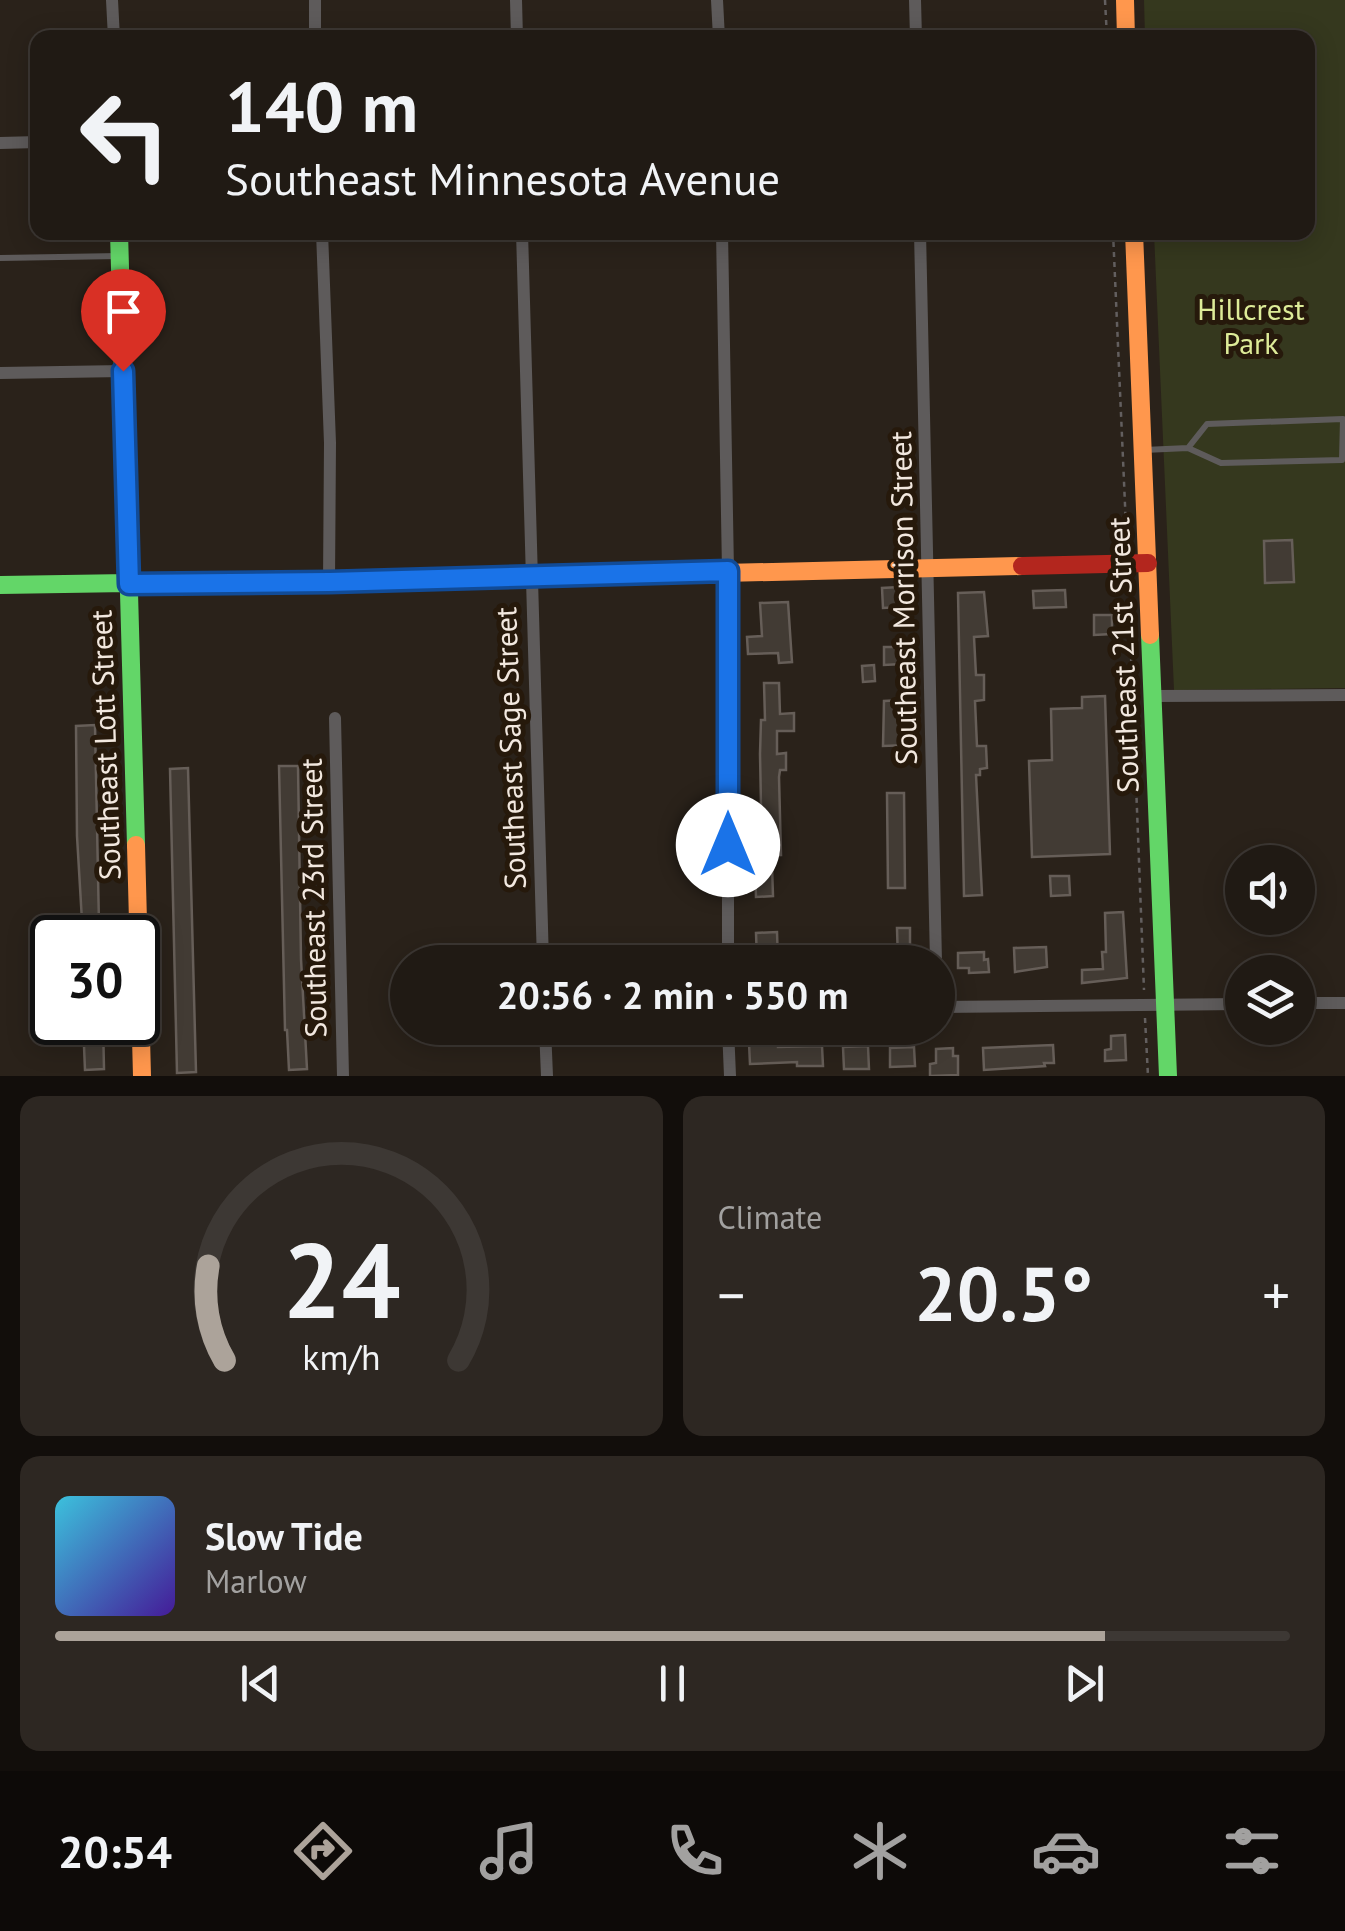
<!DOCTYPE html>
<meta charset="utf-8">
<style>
:root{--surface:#201a14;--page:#2d2722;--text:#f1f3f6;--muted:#a2a1a0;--line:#3d3834;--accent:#aca39a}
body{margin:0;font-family:"PT Sans",sans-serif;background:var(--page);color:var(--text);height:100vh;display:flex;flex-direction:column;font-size:38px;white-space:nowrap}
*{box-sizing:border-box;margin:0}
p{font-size:32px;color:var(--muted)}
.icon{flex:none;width:55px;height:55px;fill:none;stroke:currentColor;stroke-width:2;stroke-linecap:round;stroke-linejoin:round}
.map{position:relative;height:1076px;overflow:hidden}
.panel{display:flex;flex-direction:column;gap:20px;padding:20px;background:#120e0b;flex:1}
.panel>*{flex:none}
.guide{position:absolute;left:30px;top:30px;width:1285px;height:210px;border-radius:20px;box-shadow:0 5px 25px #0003,0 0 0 2px var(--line);background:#201a14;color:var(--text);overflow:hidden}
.fabs{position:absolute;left:1225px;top:845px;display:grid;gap:20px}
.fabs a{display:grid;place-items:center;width:90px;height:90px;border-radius:50%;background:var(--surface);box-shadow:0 5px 25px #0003,0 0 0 2px var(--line);font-size:50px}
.speed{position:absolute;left:30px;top:915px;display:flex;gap:20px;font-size:50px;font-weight:700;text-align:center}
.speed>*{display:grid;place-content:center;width:130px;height:130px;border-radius:50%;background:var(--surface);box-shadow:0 5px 25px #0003,0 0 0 2px var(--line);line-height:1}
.speed .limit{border:5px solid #111;border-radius:15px;background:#fff;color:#111}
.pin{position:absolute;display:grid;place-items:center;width:85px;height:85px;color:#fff;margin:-102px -42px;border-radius:50% 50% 50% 0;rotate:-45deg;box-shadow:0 0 10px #0007}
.pin .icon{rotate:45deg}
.me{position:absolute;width:110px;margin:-55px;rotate:0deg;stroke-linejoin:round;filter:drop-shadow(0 0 8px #0008)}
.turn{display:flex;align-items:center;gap:35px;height:210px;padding:0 30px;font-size:45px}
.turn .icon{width:130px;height:130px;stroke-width:2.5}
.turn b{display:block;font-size:70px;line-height:85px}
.big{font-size:75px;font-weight:800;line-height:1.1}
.panel .widget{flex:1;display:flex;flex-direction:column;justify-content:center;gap:15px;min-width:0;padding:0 35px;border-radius:20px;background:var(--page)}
.panel .dial{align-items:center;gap:0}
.dial svg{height:260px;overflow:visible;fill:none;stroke:var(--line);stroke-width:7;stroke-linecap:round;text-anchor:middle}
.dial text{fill:var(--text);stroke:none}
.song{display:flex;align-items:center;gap:30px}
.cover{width:120px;height:120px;border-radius:15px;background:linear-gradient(135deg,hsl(190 70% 55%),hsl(260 70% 35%))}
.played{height:10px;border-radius:5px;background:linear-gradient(90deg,var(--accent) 85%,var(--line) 85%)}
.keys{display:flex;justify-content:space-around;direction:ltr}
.heat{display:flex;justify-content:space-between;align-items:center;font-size:55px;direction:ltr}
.panel .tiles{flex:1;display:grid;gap:20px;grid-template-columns:1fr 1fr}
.widget:last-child{grid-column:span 2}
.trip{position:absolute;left:390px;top:945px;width:565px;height:100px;border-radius:50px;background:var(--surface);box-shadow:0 5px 25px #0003,0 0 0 2px var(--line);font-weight:800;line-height:100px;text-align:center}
.tab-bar{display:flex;height:160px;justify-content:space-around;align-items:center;background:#0d0a08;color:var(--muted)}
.tab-bar .icon{width:70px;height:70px}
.tab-bar .selected{color:var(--accent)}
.tab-bar b{font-size:45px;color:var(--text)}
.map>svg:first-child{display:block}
.green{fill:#35381e}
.building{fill:#423b34;stroke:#665e58;stroke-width:2.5}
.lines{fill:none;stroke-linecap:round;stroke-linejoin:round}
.path{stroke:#635f5f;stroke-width:2.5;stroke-dasharray:5 5;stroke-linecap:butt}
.lane{stroke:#5e5b5b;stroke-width:6}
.street{stroke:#5e5b5b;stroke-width:12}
.fast{stroke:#63d668;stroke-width:18}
.slow{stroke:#ff974d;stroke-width:18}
.jam{stroke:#b3261e;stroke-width:18}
.route-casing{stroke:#114b97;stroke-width:25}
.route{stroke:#1a73e8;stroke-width:18}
.labels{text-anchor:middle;stroke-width:10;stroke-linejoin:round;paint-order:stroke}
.park-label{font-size:30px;fill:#ddeb98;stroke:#26190b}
.street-label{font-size:30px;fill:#f2e8df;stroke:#26190b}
</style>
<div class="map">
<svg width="1345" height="1076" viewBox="0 0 1345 1076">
<rect width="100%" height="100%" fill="#2a221a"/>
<path class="green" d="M1144 0H1345V688L1174 690 1154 233 1308 232V38L1145 37Z"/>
<path class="building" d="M1292 540 1294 582 1265 583 1264 541Z
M899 587 900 607 883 608 882 588Z
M1065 590 1066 607 1034 608 1033 591Z
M984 592 988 636 974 637 976 675H984V700L975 701 977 746H986L987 768 980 769V775H976L982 895 964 896 958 593Z
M788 602 792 662 779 663 778 653 748 654 747 637 762 636 760 603Z
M1094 615H1112V634L1094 635Z
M884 647H901L902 664 884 665Z
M874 665 875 681 863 682 862 666Z
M764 683H779L780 714 794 713V731H777V754L786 753V770H780L779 777 781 855 762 856 760 754 761 720H765Z
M1105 696 1110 854 1032 857 1029 761 1052 760 1051 709 1082 708V697Z
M903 700 904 727H909V745L883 746 884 701Z
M95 725 99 925H102L103 938H83L77 836 76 726Z
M279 766H298L301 959 307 1069 289 1070 287 1030H285Z
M188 768 196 1072 177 1073 170 769Z
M887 793H904L905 888H888Z
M755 866H772L773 896 756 897Z
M1050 876H1069L1070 895 1051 896Z
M1123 912 1127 978 1082 983V970L1103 969 1102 952H1106L1105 913Z
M897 928H910V962H898Z
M777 932 778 962H757L756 933Z
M818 945 819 962H807L806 946Z
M1046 947 1047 967 1015 972 1014 948Z
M984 952V960L988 959 989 972 969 973V968H958V953Z
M83 1022H103L104 1069 85 1070Z
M1125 1035 1126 1060 1105 1061V1050L1111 1049V1036Z
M778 1042V1047L822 1046 823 1066H797V1062L750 1064 749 1043Z
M1053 1045 1054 1063H1044L1045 1066 984 1070 983 1048Z
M868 1046 869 1069H844L843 1047Z
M914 1047 915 1066 890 1067V1048Z
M953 1048V1056H958V1075L930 1076V1064L936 1063V1049Z"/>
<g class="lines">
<path class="path" d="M1105 0 1107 38
M1113 232 1127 550
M1128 578 1144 990
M1145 1018 1148 1076"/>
<path class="lane" d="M0 258 119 256
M1144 450 1188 448 1207 424 1343 419 1342 460 1221 463 1188 448"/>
<path class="street" d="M112 0 114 38
M315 0V38
M516 0 517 38
M717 0 719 38
M915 0 916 38
M0 143 38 142
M322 232 330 443 329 582
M522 232 543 962
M722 232 728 571V962
M920 232 936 962
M0 373 123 371
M1153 696 1345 695
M335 718 343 1076
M1298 1003H1345
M938 1007 1242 1004
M545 1028 547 1076
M728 1028 730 1076"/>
<path class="fast" d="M119 232 136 845
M0 585 642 575
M1150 635 1168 1076"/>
<path class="slow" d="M1125 0 1126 38
M1134 232 1150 635
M642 575 1022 566
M136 845 142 1076"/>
<path class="jam" d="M1022 566 1148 563"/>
</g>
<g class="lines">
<defs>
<path id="route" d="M123 371 129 584 329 582 728 571V845"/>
</defs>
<use href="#route" class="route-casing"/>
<use href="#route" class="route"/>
</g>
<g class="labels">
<g class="park-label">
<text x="1251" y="320">Hillcrest<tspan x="1251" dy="34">Park</tspan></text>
</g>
<g class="street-label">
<text transform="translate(904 598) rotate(-91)" y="10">Southeast Morrison Street</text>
<text transform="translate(1124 655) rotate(-92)" y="10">Southeast 21st Street</text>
<text transform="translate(106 745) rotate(-92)" y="10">Southeast Lott Street</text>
<text transform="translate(511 748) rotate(-92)" y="10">Southeast Sage Street</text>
<text transform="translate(314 898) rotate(-91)" y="10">Southeast 23rd Street</text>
</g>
</g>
</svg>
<div class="fabs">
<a><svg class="icon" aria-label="sound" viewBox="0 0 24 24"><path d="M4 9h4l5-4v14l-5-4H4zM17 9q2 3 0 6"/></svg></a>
<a><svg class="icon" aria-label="layers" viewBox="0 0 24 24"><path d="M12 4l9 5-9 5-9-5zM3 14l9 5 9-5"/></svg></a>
</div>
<div class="speed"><div class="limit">30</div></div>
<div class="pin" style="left:123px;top:371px;background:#d93025"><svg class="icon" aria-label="arrive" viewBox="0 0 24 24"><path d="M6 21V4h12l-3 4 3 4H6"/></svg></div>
<svg class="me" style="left:728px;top:845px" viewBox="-20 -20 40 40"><circle r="19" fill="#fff"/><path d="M0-13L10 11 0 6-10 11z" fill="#1a73e8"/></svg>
<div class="trip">20:56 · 2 min · 550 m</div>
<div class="guide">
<div class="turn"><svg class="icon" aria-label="left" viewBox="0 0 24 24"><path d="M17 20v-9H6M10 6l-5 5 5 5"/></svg><div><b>140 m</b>Southeast Minnesota Avenue</div></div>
</div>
</div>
<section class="panel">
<div class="tiles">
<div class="widget dial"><svg viewBox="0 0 100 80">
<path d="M14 69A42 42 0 1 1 86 69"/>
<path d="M14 69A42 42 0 0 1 9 40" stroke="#aca39a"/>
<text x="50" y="56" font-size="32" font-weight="700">24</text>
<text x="50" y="72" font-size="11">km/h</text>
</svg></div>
<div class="widget"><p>Climate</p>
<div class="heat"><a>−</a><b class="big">20.5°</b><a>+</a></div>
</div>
<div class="widget">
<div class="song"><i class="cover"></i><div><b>Slow Tide</b><p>Marlow</p></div></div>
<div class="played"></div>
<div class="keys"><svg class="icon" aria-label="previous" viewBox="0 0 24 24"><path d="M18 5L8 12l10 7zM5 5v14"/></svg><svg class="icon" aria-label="pause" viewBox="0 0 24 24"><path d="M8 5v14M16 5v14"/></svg><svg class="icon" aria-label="next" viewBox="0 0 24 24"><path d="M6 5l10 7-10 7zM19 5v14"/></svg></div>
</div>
</div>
</section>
<nav class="tab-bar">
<b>20:54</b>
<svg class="icon selected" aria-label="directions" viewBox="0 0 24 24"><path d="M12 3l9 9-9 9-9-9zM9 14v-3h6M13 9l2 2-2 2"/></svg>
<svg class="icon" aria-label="music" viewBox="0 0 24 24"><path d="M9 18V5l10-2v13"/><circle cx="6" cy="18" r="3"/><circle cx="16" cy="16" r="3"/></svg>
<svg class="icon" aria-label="phone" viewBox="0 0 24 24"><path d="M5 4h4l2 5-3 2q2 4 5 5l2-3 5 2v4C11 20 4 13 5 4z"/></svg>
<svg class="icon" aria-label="climate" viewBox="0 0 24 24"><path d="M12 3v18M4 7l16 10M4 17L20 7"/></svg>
<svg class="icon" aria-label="car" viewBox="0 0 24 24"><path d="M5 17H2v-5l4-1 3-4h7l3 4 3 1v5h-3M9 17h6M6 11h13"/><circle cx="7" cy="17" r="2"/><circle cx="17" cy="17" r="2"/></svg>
<svg class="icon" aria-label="filters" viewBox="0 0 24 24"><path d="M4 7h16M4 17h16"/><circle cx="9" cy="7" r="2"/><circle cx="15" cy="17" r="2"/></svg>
</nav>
